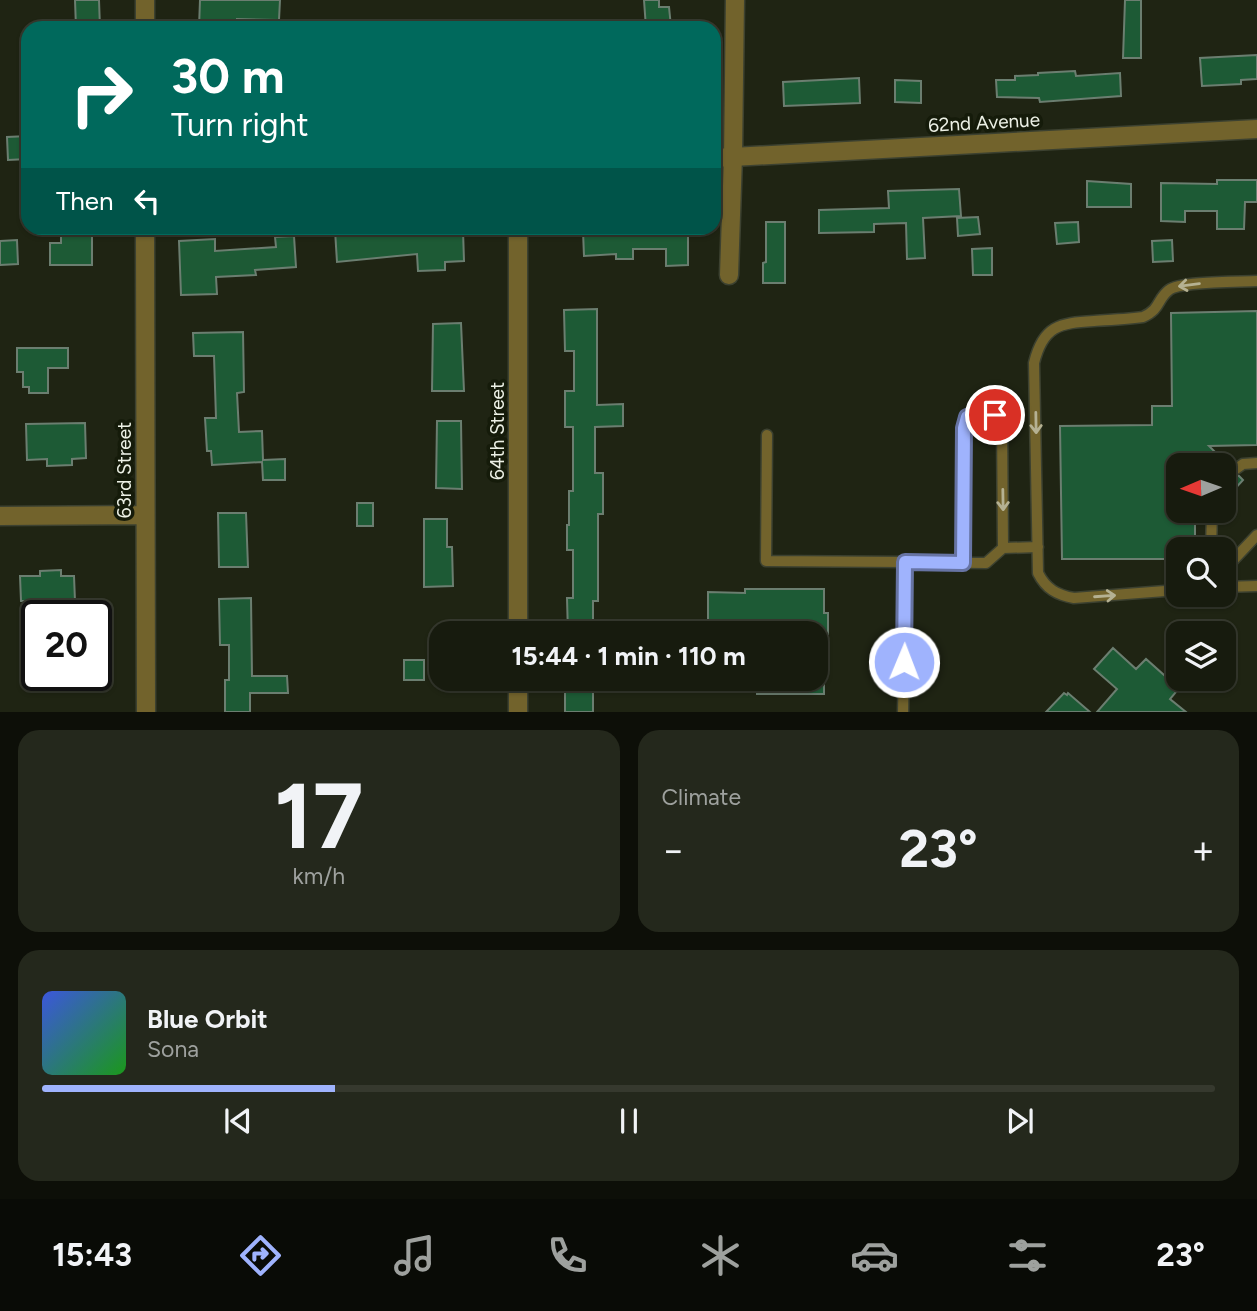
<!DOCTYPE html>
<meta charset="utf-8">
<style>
:root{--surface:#171b0e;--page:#24281c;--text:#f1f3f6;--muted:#9ea19e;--line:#36392e;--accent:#9fb3fd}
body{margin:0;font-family:Figtree,sans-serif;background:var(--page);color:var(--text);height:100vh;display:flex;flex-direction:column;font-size:26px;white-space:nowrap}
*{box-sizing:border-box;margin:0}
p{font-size:23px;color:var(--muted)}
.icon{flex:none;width:38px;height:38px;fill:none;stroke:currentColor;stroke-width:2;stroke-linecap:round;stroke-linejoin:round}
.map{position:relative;height:712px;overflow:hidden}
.side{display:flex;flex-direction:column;gap:18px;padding:18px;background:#0d0f08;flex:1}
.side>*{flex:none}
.banner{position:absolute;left:21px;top:21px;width:700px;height:214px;border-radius:21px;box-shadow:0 2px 5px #0004,0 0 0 2px var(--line);background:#00695c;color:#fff;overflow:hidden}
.needle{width:46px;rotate:268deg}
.controls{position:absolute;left:1166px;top:453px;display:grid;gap:14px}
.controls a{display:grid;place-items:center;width:70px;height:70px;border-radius:14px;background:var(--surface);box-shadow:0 2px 5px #0004,0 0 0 2px var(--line);font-size:35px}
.speed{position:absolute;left:21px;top:600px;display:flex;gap:14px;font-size:35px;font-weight:700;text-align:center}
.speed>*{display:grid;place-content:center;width:91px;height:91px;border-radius:50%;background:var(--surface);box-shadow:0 2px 5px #0004,0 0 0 2px var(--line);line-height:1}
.speed .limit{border:4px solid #111;border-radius:10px;background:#fff;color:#111}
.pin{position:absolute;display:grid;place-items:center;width:60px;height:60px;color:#fff;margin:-30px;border:4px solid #fff;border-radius:50%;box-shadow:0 2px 7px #0007}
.me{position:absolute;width:77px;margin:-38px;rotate:1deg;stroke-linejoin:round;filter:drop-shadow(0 0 5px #0008)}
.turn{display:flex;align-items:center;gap:24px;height:147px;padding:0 35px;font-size:32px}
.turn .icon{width:91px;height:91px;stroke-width:2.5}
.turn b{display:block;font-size:49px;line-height:60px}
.then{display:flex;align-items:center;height:66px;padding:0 35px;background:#0003;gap:14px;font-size:26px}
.big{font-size:52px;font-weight:700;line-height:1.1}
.side .tile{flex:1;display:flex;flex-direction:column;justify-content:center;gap:10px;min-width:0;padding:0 24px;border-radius:21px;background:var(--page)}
.side .dial{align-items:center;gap:0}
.dial b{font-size:91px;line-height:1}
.song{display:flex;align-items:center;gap:21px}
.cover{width:84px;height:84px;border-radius:10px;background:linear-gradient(135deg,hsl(230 70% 55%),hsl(120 70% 35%))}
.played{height:7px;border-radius:4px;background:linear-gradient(90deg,var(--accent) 25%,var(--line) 25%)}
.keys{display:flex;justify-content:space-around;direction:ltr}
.heat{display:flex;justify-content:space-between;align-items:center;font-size:38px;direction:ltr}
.side .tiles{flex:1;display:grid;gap:18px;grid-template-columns:1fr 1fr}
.tile:last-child{grid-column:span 2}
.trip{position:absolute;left:429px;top:621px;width:399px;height:70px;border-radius:21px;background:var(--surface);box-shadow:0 2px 5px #0004,0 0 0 2px var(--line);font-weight:700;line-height:70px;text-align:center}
.menu{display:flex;height:112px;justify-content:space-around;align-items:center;background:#090b06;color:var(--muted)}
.menu .icon{width:49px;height:49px}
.menu .selected{color:var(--accent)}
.menu b{font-size:32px;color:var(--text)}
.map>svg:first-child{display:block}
.building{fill:#1d5a35;stroke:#6b7e70;stroke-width:2}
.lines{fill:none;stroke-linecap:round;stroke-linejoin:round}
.service-casing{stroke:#3c4130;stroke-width:13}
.minor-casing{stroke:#3c4130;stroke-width:21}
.service{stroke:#72632c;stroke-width:10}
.minor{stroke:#72632c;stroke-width:18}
.oneway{stroke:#b5b192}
.route-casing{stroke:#6774a4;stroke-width:18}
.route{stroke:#9fb3fd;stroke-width:12}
.labels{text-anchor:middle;stroke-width:7;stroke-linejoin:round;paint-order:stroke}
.street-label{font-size:19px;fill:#ecf0e5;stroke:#151b0a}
</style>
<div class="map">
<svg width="1257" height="713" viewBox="0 0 1257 713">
<rect width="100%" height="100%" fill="#1f2413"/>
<path class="building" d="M75 0H99L100 28H76Z
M200 0H280L279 20 237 19V28H199Z
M644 0H659V7H669L671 27 646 28Z
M1125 0H1141V58H1123Z
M1257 55V79L1241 80V84L1202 86 1200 58Z
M1075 71 1076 76 1120 73 1121 96 1040 102 1039 98 997 97 996 80H1015V76L1038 75V73Z
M859 78 860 103 784 106 783 82Z
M895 80 921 81V103L895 102Z
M28 136V159L8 160 7 137Z
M1217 180H1257V202H1245L1244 229H1217V211H1185V222L1161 221V183L1217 184Z
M1087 181 1131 184V207H1087Z
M959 189 961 216 923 218 925 258 907 259 906 223 874 224V232L819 233V210L889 208 888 191Z
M978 217 980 234 958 236 957 218Z
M766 222H785V283H763V263L766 262Z
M1078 222 1079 242 1057 244 1055 223Z
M61 228H92V265H50V243H61Z
M596 228H688V265L666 266V249H633V259H616V254L584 256 583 231H596Z
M356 229V232L403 229V232L463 230 464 261 445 262V270L418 271 417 254 337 262 335 230Z
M294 236 296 267 255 270 256 275 216 277 217 294 181 295 179 241 215 239V251L276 247 275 237Z
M17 240 18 264 0 265V241Z
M1172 240 1173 261 1153 262 1152 241Z
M992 248V275H973L972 249Z
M597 309V405L623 404V426L595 427V473H603V514H598V601H593V634H568L567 598H573V550H567V525H569V491H573V427H565V391H574V351H565L564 310Z
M1257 311V445L1209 446 1229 466 1230 474 1239 476 1243 480 1223 502V466H1178V511H1195V550H1178V559H1062L1060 426 1152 425V406H1172L1171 313Z
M461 323 464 391H432L433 324Z
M243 332 244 392 237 393 239 432 262 431 263 460 285 459V480H263L262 462 212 465 211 451H207L205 418H216L214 356H194L193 333Z
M17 348H68V368H48V393H29V387H23V372H17Z
M437 421H461L462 489 436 488Z
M85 423 86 458 72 459V465L47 466V459L27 460 26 424Z
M357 503H373V526H357Z
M218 513H246L248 567H219Z
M424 519H447V547H452L453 586 424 587Z
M61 570V576H74L75 601H21L20 576H40V571Z
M745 589H824V613H828V634L708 632V592L745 593Z
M251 598 252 676H287L288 693H250V712H225V680H229V645H220L219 599Z
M1113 648 1136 669 1146 659 1174 684 1171 688 1176 692 1170 699 1186 712H1097L1117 689 1094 669Z
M404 660H424V680H404Z
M565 679H593V712H565Z
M757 679H824V694H757Z
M1064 693 1067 695 1068 693 1090 712H1046Z"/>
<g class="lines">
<defs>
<path id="service" d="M767 435 766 561 906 562
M1236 469 1243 464 1257 463
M1003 548 1038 547
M1211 550 1212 511
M1223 571 1257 535
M1223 587 1257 586
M1178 590 1074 598C1057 595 1046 589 1038 573L1034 363C1043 326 1059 323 1094 321 1110 320 1127 319 1143 317 1161 309 1157 299 1169 290 1180 281 1240 282 1257 281
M903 713 906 562 986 563 1003 548 1002 421C991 410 980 412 966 417L964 428 963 563"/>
<path id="minor" d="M145 28V0
M714 158 1257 129
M145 228 146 713
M518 228V634
M729 275 733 156 735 0
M0 516 145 515
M518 679V713"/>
</defs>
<use href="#service" class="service-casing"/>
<use href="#minor" class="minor-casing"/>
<use href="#service" class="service"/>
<use href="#minor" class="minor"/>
</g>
<defs><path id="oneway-shaft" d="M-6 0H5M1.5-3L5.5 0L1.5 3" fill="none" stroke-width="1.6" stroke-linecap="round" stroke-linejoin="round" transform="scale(1.75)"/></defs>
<g class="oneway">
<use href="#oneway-shaft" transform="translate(1189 285) rotate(173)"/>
<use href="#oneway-shaft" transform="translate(1036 423) rotate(89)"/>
<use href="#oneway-shaft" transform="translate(1003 500) rotate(89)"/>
<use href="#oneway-shaft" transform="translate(1105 596) rotate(-4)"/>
</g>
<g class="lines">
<defs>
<path id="route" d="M904 662 905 562 963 563 964 428 967 417 981 411 995 415"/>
</defs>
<use href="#route" class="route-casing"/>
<use href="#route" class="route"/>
</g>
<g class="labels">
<g class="street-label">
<text transform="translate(984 122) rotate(-3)" y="7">62nd Avenue</text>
<text transform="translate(497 431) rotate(-90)" y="7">64th Street</text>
<text transform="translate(124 470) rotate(-90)" y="7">63rd Street</text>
</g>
</g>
</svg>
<div class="controls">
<a><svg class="needle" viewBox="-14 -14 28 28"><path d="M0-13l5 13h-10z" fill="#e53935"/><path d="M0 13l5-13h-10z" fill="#9ea19e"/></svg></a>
<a><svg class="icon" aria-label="search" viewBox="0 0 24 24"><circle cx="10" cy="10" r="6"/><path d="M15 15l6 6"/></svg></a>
<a><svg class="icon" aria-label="layers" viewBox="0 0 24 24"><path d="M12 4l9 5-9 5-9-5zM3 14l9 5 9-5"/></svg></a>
</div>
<div class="speed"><div class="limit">20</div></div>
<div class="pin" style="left:995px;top:415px;background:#d93025"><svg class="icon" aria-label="arrive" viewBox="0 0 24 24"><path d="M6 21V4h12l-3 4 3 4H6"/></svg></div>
<svg class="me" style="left:904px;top:662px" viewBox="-20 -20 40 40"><circle r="17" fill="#9fb3fd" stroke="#fff" stroke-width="3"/><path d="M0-11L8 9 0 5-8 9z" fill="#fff"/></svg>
<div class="trip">15:44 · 1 min · 110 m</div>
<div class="banner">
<div class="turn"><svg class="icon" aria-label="right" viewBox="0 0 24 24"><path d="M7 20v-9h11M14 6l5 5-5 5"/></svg><div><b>30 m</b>Turn right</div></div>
<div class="then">Then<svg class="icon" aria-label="left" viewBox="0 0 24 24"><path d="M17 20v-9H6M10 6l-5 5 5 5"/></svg></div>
</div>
</div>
<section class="side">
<div class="tiles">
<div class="tile dial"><b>17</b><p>km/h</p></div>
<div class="tile"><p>Climate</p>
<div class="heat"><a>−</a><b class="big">23°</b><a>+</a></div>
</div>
<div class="tile">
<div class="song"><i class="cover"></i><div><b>Blue Orbit</b><p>Sona</p></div></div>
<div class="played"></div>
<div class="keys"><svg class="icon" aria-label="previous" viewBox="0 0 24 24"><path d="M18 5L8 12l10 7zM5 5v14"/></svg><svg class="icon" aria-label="pause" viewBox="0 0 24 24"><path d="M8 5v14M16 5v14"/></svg><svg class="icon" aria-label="next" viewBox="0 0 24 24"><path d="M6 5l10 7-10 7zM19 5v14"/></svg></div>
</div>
</div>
</section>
<nav class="menu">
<b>15:43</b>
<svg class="icon selected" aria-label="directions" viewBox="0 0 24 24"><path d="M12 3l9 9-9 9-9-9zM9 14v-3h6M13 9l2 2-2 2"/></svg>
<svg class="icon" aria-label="music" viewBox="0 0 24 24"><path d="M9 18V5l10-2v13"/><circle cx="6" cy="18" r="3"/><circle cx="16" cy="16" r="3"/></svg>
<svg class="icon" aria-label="phone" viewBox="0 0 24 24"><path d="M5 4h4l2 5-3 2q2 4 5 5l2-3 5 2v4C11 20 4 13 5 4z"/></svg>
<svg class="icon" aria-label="climate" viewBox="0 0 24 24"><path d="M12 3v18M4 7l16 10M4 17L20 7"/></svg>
<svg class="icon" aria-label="car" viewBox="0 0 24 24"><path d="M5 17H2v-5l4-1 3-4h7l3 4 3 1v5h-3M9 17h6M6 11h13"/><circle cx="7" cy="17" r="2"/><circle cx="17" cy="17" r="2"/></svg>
<svg class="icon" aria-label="filters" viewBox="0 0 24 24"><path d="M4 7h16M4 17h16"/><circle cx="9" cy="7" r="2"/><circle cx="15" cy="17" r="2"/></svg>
<b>23°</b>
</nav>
